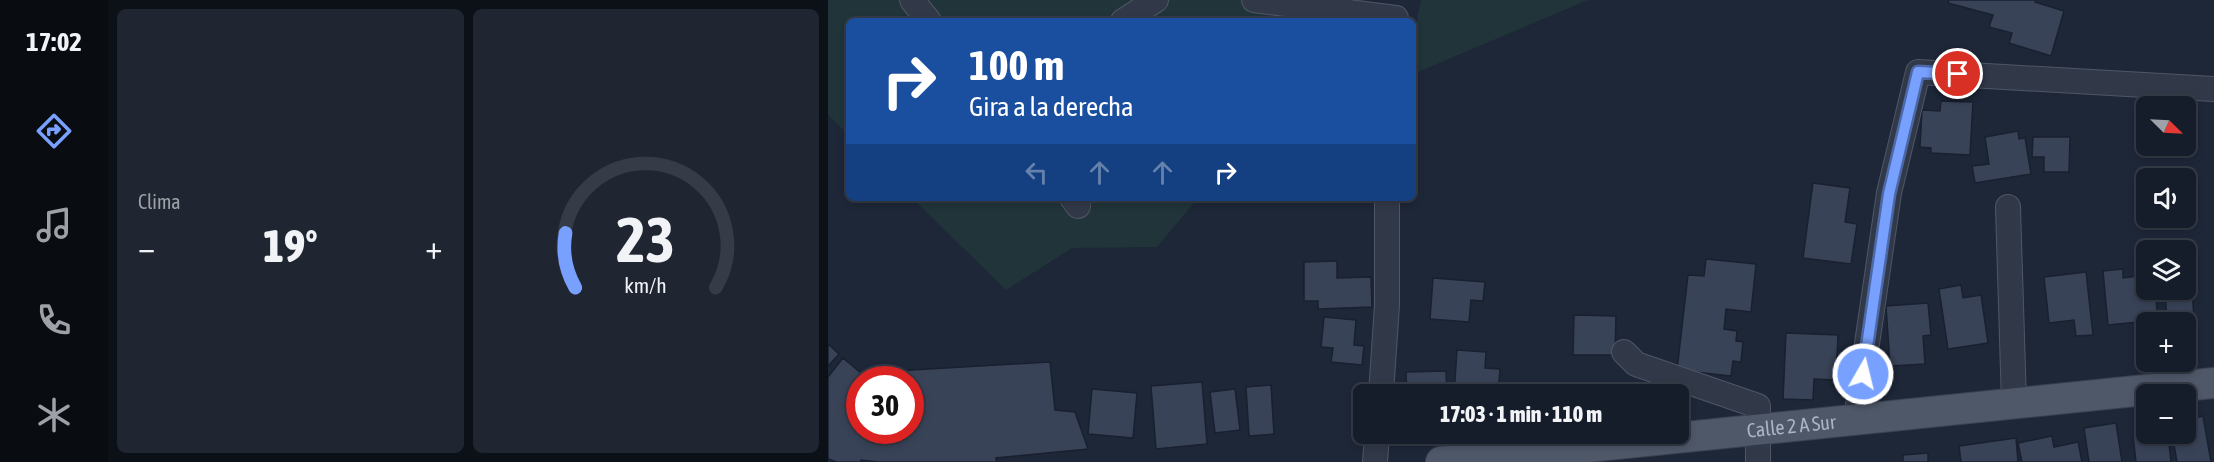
<!DOCTYPE html>
<html lang="es">
<meta charset="utf-8">
<style>
:root{--surface:#161d2a;--page:#1f2632;--text:#f1f3f6;--muted:#9ea2a8;--line:#353b47;--accent:#77a0ff}
body{margin:0;font-family:"Asap Condensed",sans-serif;background:var(--page);color:var(--text);height:100vh;display:flex;flex-direction:column;font-size:22px;white-space:nowrap}
*{box-sizing:border-box;margin:0}
p{font-size:20px;color:var(--muted)}
.icon{flex:none;width:33px;height:33px;fill:none;stroke:currentColor;stroke-width:2;stroke-linecap:round;stroke-linejoin:round}
.map{position:relative;flex:1;overflow:hidden}
.details{display:flex;flex-direction:column;gap:9px;padding:9px;background:#0c1017;width:720px}
.details>*{flex:none}
.hud{position:absolute;left:18px;top:18px;width:570px;height:183px;border-radius:9px;box-shadow:0 3px 9px #0003,0 0 0 2px var(--line);background:#1a4fa0;color:#fff;overflow:hidden}
.needle{width:39px;rotate:114deg}
.buttons{position:absolute;left:1308px;top:96px;display:grid;gap:12px}
.buttons a{display:grid;place-items:center;width:60px;height:60px;border-radius:9px;background:var(--surface);box-shadow:0 3px 9px #0003,0 0 0 2px var(--line);font-size:30px}
.speed{position:absolute;left:18px;top:366px;display:flex;gap:12px;font-size:30px;font-weight:700;text-align:center}
.speed>*{display:grid;place-content:center;width:78px;height:78px;border-radius:50%;background:var(--surface);box-shadow:0 3px 9px #0003,0 0 0 2px var(--line);line-height:1}
.speed .limit{border:9px solid #d22;background:#fff;color:#111}
.pin{position:absolute;display:grid;place-items:center;width:51px;height:51px;color:#fff;margin:-26px;border:3px solid #fff;border-radius:50%;box-shadow:0 2px 6px #0007}
.me{position:absolute;width:66px;margin:-33px;rotate:8deg;stroke-linejoin:round;filter:drop-shadow(0 0 4px #0008)}
.turn{display:flex;align-items:center;gap:21px;height:126px;padding:0 24px;font-size:27px}
.turn .icon{width:78px;height:78px;stroke-width:2.5}
.turn b{display:block;font-size:42px;line-height:51px}
.lanes{display:flex;align-items:center;height:57px;padding:0 24px;background:#0003;justify-content:center;gap:30px;direction:ltr}
.lanes .off{opacity:.35}
.big{font-size:45px;font-weight:800;line-height:1.1}
.details .tile{flex:1;display:flex;flex-direction:column;justify-content:center;gap:9px;min-width:0;padding:0 21px;border-radius:9px;background:var(--page)}
.details .dial{align-items:center;gap:0}
.dial svg{height:156px;overflow:visible;fill:none;stroke:var(--line);stroke-width:7;stroke-linecap:round;text-anchor:middle}
.dial text{fill:var(--text);stroke:none}
.heat{display:flex;justify-content:space-between;align-items:center;font-size:33px;direction:ltr}
.details .tiles{flex:1;display:grid;gap:9px;grid-template-columns:repeat(2,1fr)}
.trip{position:absolute;left:525px;top:384px;width:336px;height:60px;border-radius:9px;background:var(--surface);box-shadow:0 3px 9px #0003,0 0 0 2px var(--line);font-weight:800;line-height:60px;text-align:center}
main{display:flex;flex:1;min-height:0}
.tab-bar{display:flex;flex-direction:column;width:108px;justify-content:space-around;align-items:center;background:#090c11;color:var(--muted)}
.tab-bar .icon{width:42px;height:42px}
.tab-bar .selected{color:var(--accent)}
.tab-bar b{font-size:27px;color:var(--text)}
.map>svg:first-child{display:block}
.green{fill:#203439}
.building{fill:#394358;stroke:#19202f;stroke-width:1.5;fill-rule:evenodd}
.lines{fill:none;stroke-linecap:round;stroke-linejoin:round}
.minor-casing{stroke:#4f5667;stroke-width:26}
.major-casing{stroke:#3b4252;stroke-width:32}
.minor{stroke:#313948;stroke-width:24}
.major{stroke:#4f5869;stroke-width:30}
.route-casing{stroke:#4d68a6;stroke-width:15}
.route{stroke:#77a0ff;stroke-width:10}
.labels{text-anchor:middle;stroke-width:6;stroke-linejoin:round;paint-order:stroke}
.street-label{font-size:20px;fill:#abb3c6;stroke:#171e2d}
</style>
<main>
<nav class="tab-bar">
<b>17:02</b>
<svg class="icon selected" aria-label="directions" viewBox="0 0 24 24"><path d="M12 3l9 9-9 9-9-9zM9 14v-3h6M13 9l2 2-2 2"/></svg>
<svg class="icon" aria-label="music" viewBox="0 0 24 24"><path d="M9 18V5l10-2v13"/><circle cx="6" cy="18" r="3"/><circle cx="16" cy="16" r="3"/></svg>
<svg class="icon" aria-label="phone" viewBox="0 0 24 24"><path d="M5 4h4l2 5-3 2q2 4 5 5l2-3 5 2v4C11 20 4 13 5 4z"/></svg>
<svg class="icon" aria-label="climate" viewBox="0 0 24 24"><path d="M12 3v18M4 7l16 10M4 17L20 7"/></svg>
</nav>
<section class="details">
<div class="tiles">
<div class="tile"><p>Clima</p>
<div class="heat"><a>−</a><b class="big">19°</b><a>+</a></div>
</div>
<div class="tile dial"><svg viewBox="0 0 100 80">
<path d="M14 69A42 42 0 1 1 86 69"/>
<path d="M14 69A42 42 0 0 1 9 41" stroke="#77a0ff"/>
<text x="50" y="56" font-size="32" font-weight="700">23</text>
<text x="50" y="72" font-size="11">km/h</text>
</svg></div>
</div>
</section>
<div class="map">
<svg width="1386" height="462" viewBox="0 0 1386 462">
<rect width="100%" height="100%" fill="#1e2738"/>
<path class="green" d="M0 0H536L531 21H21V135L0 115Z
M593 0H760L590 72 589 19Z
M84 198H370L329 247 244 248 178 290Z"/>
<path class="building" d="M1121 0H1208L1207 2 1236 11 1223 56 1181 43 1184 33 1161 27 1165 15 1120 3Z
M1113 101 1145 102 1142 155 1103 153V148L1092 147 1094 110 1112 111Z
M1190 131 1191 139 1197 138 1203 174 1147 183 1144 166 1161 164 1157 137Z
M1205 137H1242L1241 172H1216V157H1204Z
M985 183 1022 188 1017 222 1029 224 1023 264 975 258Z
M878 259 928 264 923 312 898 309 896 329 909 331 908 341 915 342 913 362 905 361 903 376 849 370 860 275 876 276Z
M509 261V278L543 277 544 307 490 309V301H476V262Z
M1295 269V278L1318 275V290H1327L1330 320 1280 325 1275 271Z
M1258 272 1265 335 1248 336 1246 320 1221 323 1216 277Z
M605 278 657 282 655 301 643 300 641 322 602 319Z
M1133 285 1135 298 1153 295 1160 343 1120 349 1111 289Z
M1364 288 1367 335H1358V322H1339L1337 290Z
M1100 303 1103 335 1095 336 1097 364 1062 366 1058 306Z
M746 315 788 316 787 355H745Z
M496 317 528 320 526 345 536 346 534 365 503 362 505 348 493 347Z
M958 333 1010 335 1008 380 986 379 985 400 955 399Z
M0 344 11 354 0 366Z
M629 350 658 352 657 368 672 369 670 394H626Z
M15 358 33 373 222 362 227 410 247 412 260 449 168 458V462H51L33 460V462H9L0 459V377ZM32 380H82V430H32Z
M618 371 619 394H579L578 372Z
M374 382 379 444 328 449 323 386Z
M443 385 446 434 421 436 418 387Z
M264 389 309 393 305 438 260 434Z
M407 389 412 430 387 433 382 392Z
M1375 416 1383 462H1349L1344 434H1358V420Z
M1288 423 1294 462H1261L1256 428Z
M1323 434H1340L1343 462H1308L1305 436Z
M1224 436 1226 447 1250 442 1254 462H1194L1190 443Z
M1188 438 1190 462H1133L1131 446Z
M1100 453V462H1075V455Z"/>
<g class="lines">
<defs>
<path id="minor" d="M84 0 101 21
M426 0 568 18
M295 21 328 0
M244 198 250 206
M1180 207 1186 403
M796 352 808 364 930 406V462
M553 394 559 305V198
M1028 419 1061 193 1090 72 1386 89
M547 462 549 434"/>
<g id="major">
<path id="s1" d="M613 462 1386 383"/>
</g>
</defs>
<use href="#minor" class="minor-casing"/>
<use href="#major" class="major-casing"/>
<use href="#minor" class="minor"/>
<use href="#major" class="major"/>
</g>
<g class="lines">
<defs>
<path id="route" d="M1035 374 1061 194 1090 72 1130 74"/>
</defs>
<use href="#route" class="route-casing"/>
<use href="#route" class="route"/>
</g>
<g class="labels">
<g class="street-label">
<text dy="7" stroke="none"><textPath href="#s1" startOffset="352">Calle 2 A Sur</textPath></text>
</g>
</g>
</svg>
<div class="buttons">
<a><svg class="needle" viewBox="-14 -14 28 28"><path d="M0-13l5 13h-10z" fill="#e53935"/><path d="M0 13l5-13h-10z" fill="#9ea2a8"/></svg></a>
<a><svg class="icon" aria-label="sound" viewBox="0 0 24 24"><path d="M4 9h4l5-4v14l-5-4H4zM17 9q2 3 0 6"/></svg></a>
<a><svg class="icon" aria-label="layers" viewBox="0 0 24 24"><path d="M12 4l9 5-9 5-9-5zM3 14l9 5 9-5"/></svg></a>
<a>+</a>
<a>−</a>
</div>
<div class="speed"><div class="limit">30</div></div>
<div class="pin" style="left:1130px;top:74px;background:#d93025"><svg class="icon" aria-label="arrive" viewBox="0 0 24 24"><path d="M6 21V4h12l-3 4 3 4H6"/></svg></div>
<svg class="me" style="left:1035px;top:374px" viewBox="-20 -20 40 40"><circle r="17" fill="#77a0ff" stroke="#fff" stroke-width="3"/><path d="M0-11L8 9 0 5-8 9z" fill="#fff"/></svg>
<div class="trip">17:03 · 1 min · 110 m</div>
<div class="hud">
<div class="turn"><svg class="icon" aria-label="right" viewBox="0 0 24 24"><path d="M7 20v-9h11M14 6l5 5-5 5"/></svg><div><b>100 m</b>Gira a la derecha</div></div>
<div class="lanes"><svg class="icon off" aria-label="left" viewBox="0 0 24 24"><path d="M17 20v-9H6M10 6l-5 5 5 5"/></svg><svg class="icon off" aria-label="ahead" viewBox="0 0 24 24"><path d="M12 20V5M6 11l6-6 6 6"/></svg><svg class="icon off" aria-label="ahead" viewBox="0 0 24 24"><path d="M12 20V5M6 11l6-6 6 6"/></svg><svg class="icon" aria-label="right" viewBox="0 0 24 24"><path d="M7 20v-9h11M14 6l5 5-5 5"/></svg></div>
</div>
</div>
</main>
